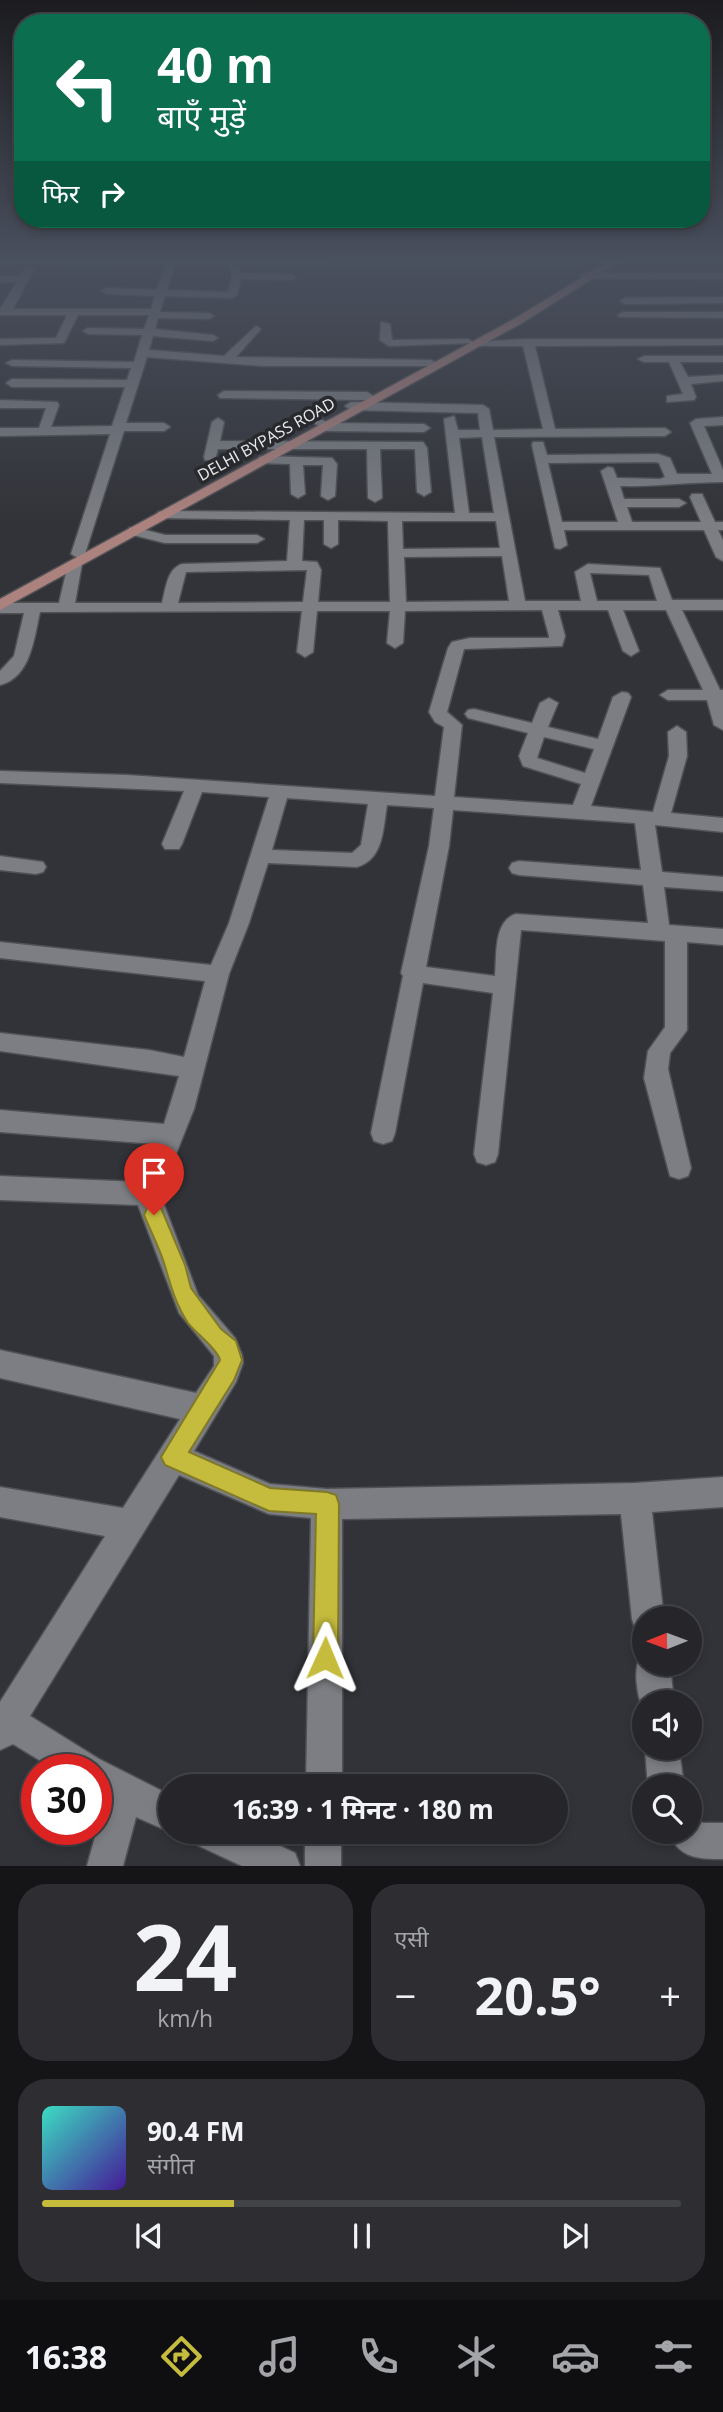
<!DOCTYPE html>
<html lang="hi">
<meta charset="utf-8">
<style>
:root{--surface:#26262a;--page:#2e2e32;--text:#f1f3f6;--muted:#a4a5a8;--line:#424347;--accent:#c5bc3d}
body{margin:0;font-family:"Open Sans","Noto Sans Devanagari",sans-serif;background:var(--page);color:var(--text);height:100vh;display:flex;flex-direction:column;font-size:26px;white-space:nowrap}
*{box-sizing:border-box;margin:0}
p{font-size:23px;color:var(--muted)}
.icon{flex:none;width:38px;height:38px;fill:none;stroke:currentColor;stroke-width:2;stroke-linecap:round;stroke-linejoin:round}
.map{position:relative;height:1866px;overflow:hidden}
.panel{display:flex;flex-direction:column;gap:18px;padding:18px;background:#151517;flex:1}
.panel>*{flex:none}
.hud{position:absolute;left:14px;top:14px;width:696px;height:214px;border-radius:28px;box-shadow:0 4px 10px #0003,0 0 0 2px var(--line);background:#0b6e4f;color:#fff;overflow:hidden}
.needle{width:46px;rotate:269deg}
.fabs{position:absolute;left:632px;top:1606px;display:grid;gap:14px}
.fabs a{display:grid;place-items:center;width:70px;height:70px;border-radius:50%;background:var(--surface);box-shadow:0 4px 10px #0003,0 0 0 2px var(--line);font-size:35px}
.speed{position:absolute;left:21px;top:1754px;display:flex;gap:14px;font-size:35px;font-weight:700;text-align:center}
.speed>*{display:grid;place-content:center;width:91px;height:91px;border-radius:50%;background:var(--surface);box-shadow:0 4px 10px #0003,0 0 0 2px var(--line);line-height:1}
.speed .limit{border:10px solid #d22;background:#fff;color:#111}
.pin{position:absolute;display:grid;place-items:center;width:60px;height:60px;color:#fff;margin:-72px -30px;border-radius:50% 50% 50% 0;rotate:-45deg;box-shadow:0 0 7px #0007}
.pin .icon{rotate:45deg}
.me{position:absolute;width:77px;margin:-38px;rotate:1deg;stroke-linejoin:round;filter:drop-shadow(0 0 5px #0008)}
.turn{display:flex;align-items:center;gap:24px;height:147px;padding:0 28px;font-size:32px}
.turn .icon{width:91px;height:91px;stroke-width:2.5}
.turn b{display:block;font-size:49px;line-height:60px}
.then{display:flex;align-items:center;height:66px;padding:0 28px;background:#0003;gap:14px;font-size:26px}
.big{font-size:52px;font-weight:700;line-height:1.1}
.panel .widget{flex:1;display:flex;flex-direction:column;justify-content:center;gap:10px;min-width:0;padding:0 24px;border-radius:28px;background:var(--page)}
.panel .dial{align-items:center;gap:0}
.dial b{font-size:91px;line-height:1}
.song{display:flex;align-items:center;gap:21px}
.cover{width:84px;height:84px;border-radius:10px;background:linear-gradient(135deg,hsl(170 70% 55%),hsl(260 70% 35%))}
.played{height:7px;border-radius:4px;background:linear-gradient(90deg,var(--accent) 30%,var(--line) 30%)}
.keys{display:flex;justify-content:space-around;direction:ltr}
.heat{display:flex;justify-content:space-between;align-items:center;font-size:38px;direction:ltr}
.panel .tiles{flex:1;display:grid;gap:18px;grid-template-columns:1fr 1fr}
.widget:last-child{grid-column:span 2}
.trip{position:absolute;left:158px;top:1774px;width:410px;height:70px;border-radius:35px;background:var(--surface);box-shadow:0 4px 10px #0003,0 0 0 2px var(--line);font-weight:700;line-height:70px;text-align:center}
.tab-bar{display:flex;height:112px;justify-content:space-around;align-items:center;background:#0f0f11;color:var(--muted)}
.tab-bar .icon{width:49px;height:49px}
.tab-bar .selected{color:var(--accent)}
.tab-bar b{font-size:32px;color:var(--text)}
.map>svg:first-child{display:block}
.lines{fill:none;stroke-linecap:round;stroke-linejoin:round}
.minor-casing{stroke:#505154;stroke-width:3}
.major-casing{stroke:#505154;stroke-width:3}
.minor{fill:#7c7e83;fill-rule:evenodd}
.major{fill:#ac827e;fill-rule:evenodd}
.route{fill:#c5bc3d;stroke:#807a28;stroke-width:2}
.labels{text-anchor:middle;stroke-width:7;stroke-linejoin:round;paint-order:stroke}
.far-street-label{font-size:16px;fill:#e9eaec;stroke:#28292d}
</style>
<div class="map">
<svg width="723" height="1866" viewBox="0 0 723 1866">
<rect width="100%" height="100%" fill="#323338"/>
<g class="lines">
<defs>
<path id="minor" d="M0 259H322L326 262 321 265H239L241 273 291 274 296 277 291 280 241 279 237 295 232 298 165 296 160 312 209 313 214 316 209 319 158 318 155 329 213 335 218 338 213 341 153 336 149 350 224 356 256 326 261 329 236 357 431 360 437 363 431 366H264L147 357 126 423H164L170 427 164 431H124L85 554 78 558 71 554 110 434 0 436V428H39L46 408H0V400L57 402 59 405 51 427 112 426 125 387H12L6 383 12 379 127 380 131 368 12 366 6 363 12 360 134 362 142 335 88 334 83 331 88 328 144 329 149 315H78L64 343 0 345V339L56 338 67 315H0V309L17 282H0V276H20L26 267 34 269 13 309H151L155 296 107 294 102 291 107 288 157 290 166 263 0 264ZM175 265H229L232 276 228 292 167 290Z
M584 273H723V279L581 278V274Z
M723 297V303L625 304 620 301 625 298Z
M623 312H723V318L619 317 618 315Z
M381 322 390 324 392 340 468 339 473 342 528 339H723V345L535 346 555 429 665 428 671 432 665 436 494 437 525 601H581L575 572 588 564 660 568 672 600H723V610H682L720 690H723V730L714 725 707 700H668L660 695 668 690H703L666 610H623L639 651 631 656 623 651 608 610H558L565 636 562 646 464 649 447 712 462 725 454 797 573 805 581 784 523 766 519 756 528 733 468 718 465 714 468 710 474 709 532 723 540 703 549 698 558 703 548 727 598 739 613 697 622 692 628 693 631 697 591 806 653 812 669 756 668 732 677 726 686 732 687 756 671 813 723 818V832L655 825 662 872 723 877V891L664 887 669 925 723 929V945L687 942V1030L670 1053 668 1069 691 1168 688 1176 679 1179 670 1176 644 1078 648 1051 665 1027V941L521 930 498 1154 495 1162 486 1165 477 1162 474 1154 493 993 423 983 395 1133 392 1141 383 1144 374 1141 371 1133 403 976 401 973 429 846 434 808 387 805C383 828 384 859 357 867L268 863 249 923 229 974 194 1109 160 1194 198 1295 235 1338 242 1355 243 1363 236 1382 194 1451 270 1484 327 1489 635 1483 723 1477V1507L652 1512 664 1619H644V1634L636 1631 632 1619 621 1514 342 1519V1787H306L311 1518 269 1514 179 1475 30 1716 99 1759 170 1795V1832L136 1817 123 1866H87L105 1801 96 1795V1769H54L13 1744 0 1750V1702L105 1536 0 1517V1487L123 1508 180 1419 0 1378V1350L196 1393 214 1366V1356L179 1313 138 1205 0 1200V1176L139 1182 155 1144 0 1132V1110L164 1124 179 1076 0 1051V1033L149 1050 184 1057 205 981 0 958V942L211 965 229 923 269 797 202 792 182 844 179 849H165L162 844 184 791 0 783V771L127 775 435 796 444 727 435 722 429 712 448 648 452 642 470 638H549V636L542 610 405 611 403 643 395 648 387 643 390 611H317L313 652 305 657 297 652 302 611 40 612C34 638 31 677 0 685V671L14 656 24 613H0V603H59L68 564 75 560 82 564 75 603H162C166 588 167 569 182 564L287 561 290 520 158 518V512L163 511 455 513 444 419 454 416 458 430H480L478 413 351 410 345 406 351 402 483 405 489 409 493 430 543 429 523 346H478L473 343 389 346 380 340ZM482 437 494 513H469L459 438ZM304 520H324V544L331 548 338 544V520L388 521 390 602H318L321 570 317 562 302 561ZM402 521H496L500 548 403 549ZM502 556 509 601 406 602 404 557ZM307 570 303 602 178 603 186 572ZM590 573 649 575 657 601H597ZM544 737 594 749 585 773 537 758ZM287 798 368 804 361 845 352 853 272 850ZM453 810 635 823 641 870 519 861 512 863 509 868 512 873 519 875 643 885 648 923 516 914C493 921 497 956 495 976L426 967 449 846Z
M723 356V362H680L688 377 723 375V381L691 384 696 397 694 400 667 402V396L683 394 669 362H644L638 359 644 356Z
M224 391 367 392 373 396 367 400 220 398 218 395Z
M723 417V425L704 426 723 470V482C687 482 655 487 620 486L624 499H679L686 503 679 507H627L632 522H701L690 497 692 494H702L715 522H723V530H718L723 540V561L716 557 704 530H564L567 545 560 549 555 548 532 445 533 442H543L547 455 658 454 670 458 677 474H712L690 423 696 419ZM656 462 659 463 665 477 660 479 617 478 613 468 608 467 601 471 618 522H562L548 463Z
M218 418 224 422 220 441 423 442 427 448 431 492 424 496 417 492 415 449H380L382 498 375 502 368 498 367 449H218L215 460H205L204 457 212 422Z
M320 419 329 423 424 424 430 428 424 432 326 431 314 423Z
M264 456 332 458 337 464 335 496 328 500 321 496 323 465H303L305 494 298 498 291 494 290 464 259 463V457Z
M134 527 165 535H257L264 539 257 543H165L129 534V528Z
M0 856 43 862 46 867 43 872 36 874 0 870Z
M644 1651V1664H670L674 1703H644V1713C637 1696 631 1664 644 1651Z
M645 1748H679L684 1787H648Z
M690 1815 703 1823H723V1859C697 1859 679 1858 668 1832H690Z
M192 1832H251L295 1853 300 1866H242L197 1845Z
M305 1832H341V1866H305Z"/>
<path id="major" d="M612 259H624L522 323 0 610V599L514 319Z"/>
</defs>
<use href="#minor" class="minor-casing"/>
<use href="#major" class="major-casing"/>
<use href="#minor" class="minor"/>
<use href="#major" class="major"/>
</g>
<linearGradient id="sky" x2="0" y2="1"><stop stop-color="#1c1c1f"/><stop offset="0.5" stop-color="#49505e"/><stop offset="1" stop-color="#49505e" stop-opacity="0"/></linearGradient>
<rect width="723" height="521" fill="url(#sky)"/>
<path class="route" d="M154 1206 161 1208 185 1265 191 1288 221 1329 236 1341 242 1360 234 1380 189 1452 270 1488 327 1492 336 1495 339 1504 338 1658 334 1667 325 1671 316 1667 313 1658 316 1514 269 1511 165 1465 161 1457 220 1360C218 1350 196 1333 188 1323 176 1305 171 1287 165 1266 160 1249 151 1232 144 1215L147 1208Z"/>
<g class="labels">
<g class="far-street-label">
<text transform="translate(266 439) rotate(-29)" y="6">DELHI BYPASS ROAD</text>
</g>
</g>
</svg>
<div class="fabs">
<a><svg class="needle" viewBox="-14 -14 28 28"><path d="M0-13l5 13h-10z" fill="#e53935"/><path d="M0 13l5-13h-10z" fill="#a4a5a8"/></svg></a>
<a><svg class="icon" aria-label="sound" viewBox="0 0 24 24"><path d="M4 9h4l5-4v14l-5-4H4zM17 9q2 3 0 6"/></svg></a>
<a><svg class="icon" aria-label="search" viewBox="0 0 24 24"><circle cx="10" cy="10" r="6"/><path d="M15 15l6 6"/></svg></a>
</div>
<div class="speed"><div class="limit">30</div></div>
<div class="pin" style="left:154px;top:1215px;background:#d93025"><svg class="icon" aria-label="arrive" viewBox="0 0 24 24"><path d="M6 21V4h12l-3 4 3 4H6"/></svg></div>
<svg class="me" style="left:325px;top:1658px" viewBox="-20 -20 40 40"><path d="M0-17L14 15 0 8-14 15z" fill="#c5bc3d" stroke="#fff" stroke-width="4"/></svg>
<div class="trip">16:39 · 1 मिनट · 180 m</div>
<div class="hud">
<div class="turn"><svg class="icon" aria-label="left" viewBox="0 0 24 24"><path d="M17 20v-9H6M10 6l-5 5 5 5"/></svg><div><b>40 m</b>बाएँ मुड़ें</div></div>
<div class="then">फिर<svg class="icon" aria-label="right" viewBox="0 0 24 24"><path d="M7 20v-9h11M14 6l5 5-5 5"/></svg></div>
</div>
</div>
<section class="panel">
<div class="tiles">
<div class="widget dial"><b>24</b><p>km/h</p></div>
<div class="widget"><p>एसी</p>
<div class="heat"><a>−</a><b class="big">20.5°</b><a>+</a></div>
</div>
<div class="widget">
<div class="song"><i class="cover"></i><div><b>90.4 FM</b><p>संगीत</p></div></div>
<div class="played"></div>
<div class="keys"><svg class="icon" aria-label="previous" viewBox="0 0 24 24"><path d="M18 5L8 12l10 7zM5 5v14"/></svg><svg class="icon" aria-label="pause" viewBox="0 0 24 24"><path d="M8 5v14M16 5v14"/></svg><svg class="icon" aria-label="next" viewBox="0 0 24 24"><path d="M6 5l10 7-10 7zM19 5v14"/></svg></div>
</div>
</div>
</section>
<nav class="tab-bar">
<b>16:38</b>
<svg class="icon selected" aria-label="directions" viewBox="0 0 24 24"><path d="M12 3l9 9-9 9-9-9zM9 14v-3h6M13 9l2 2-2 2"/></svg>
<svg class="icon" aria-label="music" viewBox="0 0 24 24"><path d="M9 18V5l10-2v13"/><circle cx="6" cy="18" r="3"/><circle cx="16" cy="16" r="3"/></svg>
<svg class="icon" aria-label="phone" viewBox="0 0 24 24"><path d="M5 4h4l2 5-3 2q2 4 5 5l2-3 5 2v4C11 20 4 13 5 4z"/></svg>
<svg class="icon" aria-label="climate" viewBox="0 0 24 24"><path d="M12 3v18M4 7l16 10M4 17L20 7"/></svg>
<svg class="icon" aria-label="car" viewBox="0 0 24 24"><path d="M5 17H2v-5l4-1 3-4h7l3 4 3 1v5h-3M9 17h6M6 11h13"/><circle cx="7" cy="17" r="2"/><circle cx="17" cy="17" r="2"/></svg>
<svg class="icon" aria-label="filters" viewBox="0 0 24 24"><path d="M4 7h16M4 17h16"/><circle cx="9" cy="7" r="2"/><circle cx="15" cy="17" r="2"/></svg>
</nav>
